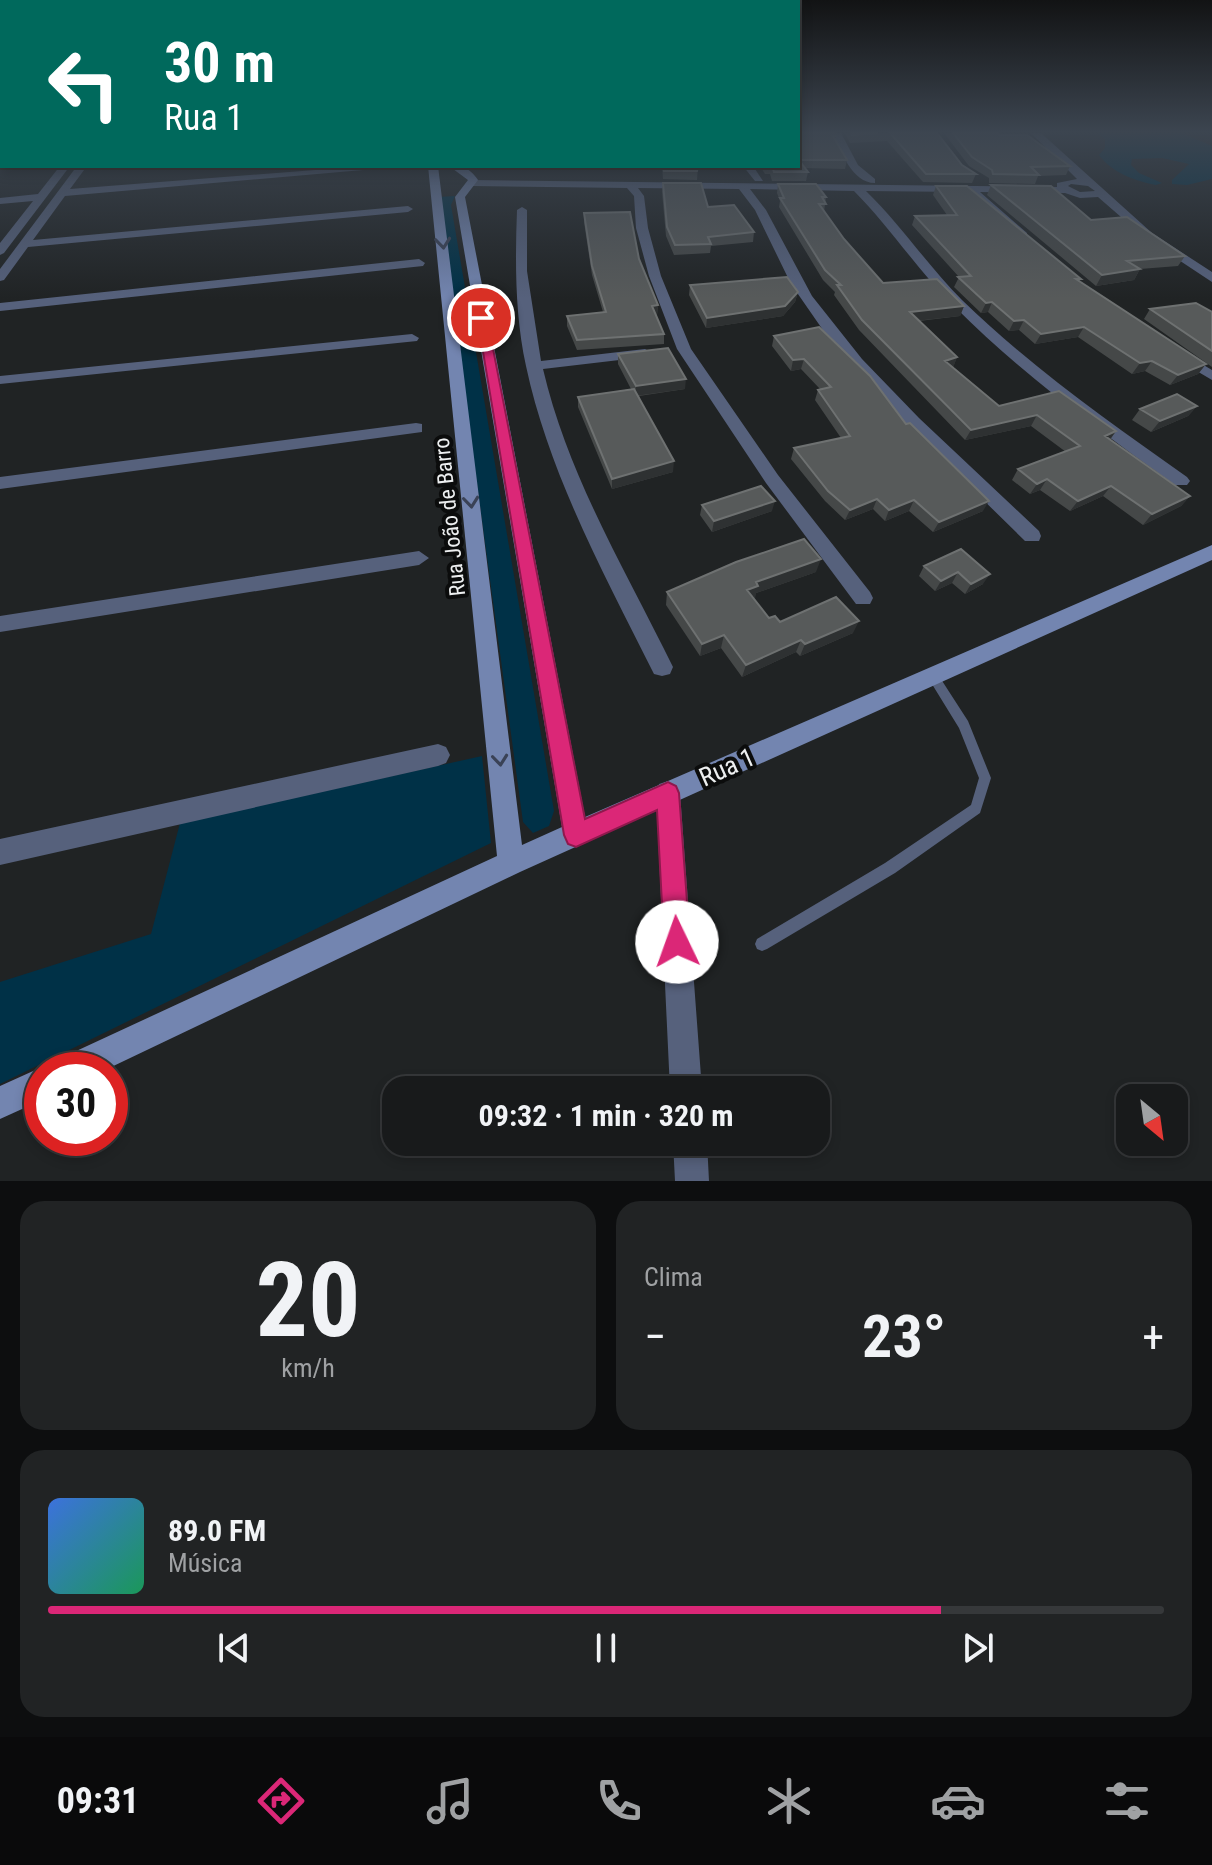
<!DOCTYPE html>
<html lang="pt">
<meta charset="utf-8">
<style>
:root{--surface:#181a1b;--page:#212324;--text:#f1f3f6;--muted:#9fa1a3;--line:#36383a;--accent:#db2777}
body{margin:0;font-family:"Roboto Condensed",sans-serif;background:var(--page);color:var(--text);height:100vh;display:flex;flex-direction:column;font-size:30px;white-space:nowrap}
*{box-sizing:border-box;margin:0}
p{font-size:26px;color:var(--muted)}
.icon{flex:none;width:44px;height:44px;fill:none;stroke:currentColor;stroke-width:2;stroke-linecap:round;stroke-linejoin:round}
.map{position:relative;height:1181px;overflow:hidden}
.sheet{display:flex;flex-direction:column;gap:20px;padding:20px;background:#0d0e0f;flex:1}
.sheet>*{flex:none}
.top-card{position:absolute;left:0px;top:0px;width:800px;height:168px;box-shadow:0 4px 12px #0003,0 0 0 2px var(--line);background:#00695c;color:#fff;overflow:hidden}
.needle{width:52px;rotate:151deg}
.controls{position:absolute;left:1116px;top:1084px;display:grid;gap:16px}
.controls a{display:grid;place-items:center;width:72px;height:72px;border-radius:16px;background:var(--surface);box-shadow:0 4px 12px #0003,0 0 0 2px var(--line);font-size:40px}
.speed{position:absolute;left:24px;top:1052px;display:flex;gap:16px;font-size:40px;font-weight:700;text-align:center}
.speed>*{display:grid;place-content:center;width:104px;height:104px;border-radius:50%;background:var(--surface);box-shadow:0 4px 12px #0003,0 0 0 2px var(--line);line-height:1}
.speed .limit{border:12px solid #d22;background:#fff;color:#111}
.pin{position:absolute;display:grid;place-items:center;width:68px;height:68px;color:#fff;margin:-34px;border:4px solid #fff;border-radius:50%;box-shadow:0 2px 8px #0007}
.me{position:absolute;width:88px;margin:-44px;rotate:357deg;stroke-linejoin:round;filter:drop-shadow(0 0 6px #0008)}
.turn{display:flex;align-items:center;gap:28px;height:168px;padding:0 32px;font-size:36px}
.turn .icon{width:104px;height:104px;stroke-width:2.5}
.turn b{display:block;font-size:56px;line-height:68px}
.big{font-size:60px;font-weight:700;line-height:1.1}
.sheet .widget{flex:1;display:flex;flex-direction:column;justify-content:center;gap:12px;min-width:0;padding:0 28px;border-radius:24px;background:var(--page)}
.sheet .dial{align-items:center;gap:0}
.dial b{font-size:104px;line-height:1}
.song{display:flex;align-items:center;gap:24px}
.cover{width:96px;height:96px;border-radius:12px;background:linear-gradient(135deg,hsl(220 70% 55%),hsl(150 70% 35%))}
.played{height:8px;border-radius:4px;background:linear-gradient(90deg,var(--accent) 80%,var(--line) 80%)}
.keys{display:flex;justify-content:space-around;direction:ltr}
.heat{display:flex;justify-content:space-between;align-items:center;font-size:44px;direction:ltr}
.sheet .tiles{flex:1;display:grid;gap:20px;grid-template-columns:1fr 1fr}
.widget:last-child{grid-column:span 2}
.trip{position:absolute;left:382px;top:1076px;width:448px;height:80px;border-radius:24px;background:var(--surface);box-shadow:0 4px 12px #0003,0 0 0 2px var(--line);font-weight:700;line-height:80px;text-align:center}
.tabs{display:flex;height:128px;justify-content:space-around;align-items:center;background:#0a0a0b;color:var(--muted)}
.tabs .icon{width:56px;height:56px}
.tabs .selected{color:var(--accent)}
.tabs b{font-size:36px;color:var(--text)}
.map>svg:first-child{display:block}
.green{fill:#003147}
.lines{fill:none;stroke-linecap:round;stroke-linejoin:round}
.lane{fill:#56617c;fill-rule:evenodd}
.street{fill:#56617c;fill-rule:evenodd}
.secondary{fill:#7385b0;fill-rule:evenodd}
.wall{fill:#454848}
.shaded-wall{fill:#2e3132}
.building{fill:#575a5a;stroke:#6e7171;stroke-width:2}
.oneway{stroke:#3a4256}
.route{fill:#db2777;stroke:#8e194d;stroke-width:2}
.labels{text-anchor:middle;stroke-width:8;stroke-linejoin:round;paint-order:stroke}
.street-label{font-size:22px;fill:#edeff0;stroke:#0b0c0c}
.near-street-label{font-size:26px;fill:#edeff0;stroke:#0b0c0c}
</style>
<div class="map">
<svg width="1212" height="1181" viewBox="0 0 1212 1181">
<rect width="100%" height="100%" fill="#202324"/>
<path class="green" d="M1097 133H1182L1212 146V179L1187 185 1172 184V180L1189 164 1162 158 1132 159 1131 165 1139 173 1162 183 1156 185C1135 181 1111 172 1099 155L1105 148V139Z
M455 196 451 205 554 811 549 826 533 833 523 822 438 197Z
M482 756 491 843 0 1084V982L151 934 180 823Z"/>
<g class="lines">
<path class="lane" d="M933 671 937 673 968 721 991 778 980 813 895 873 767 949 762 951 757 949 755 944 757 939 885 863 971 805 979 778 959 728 927 676 929 673Z"/>
<path class="street" d="M832 133H841L858 165 875 179V183C852 183 841 151 832 133Z
M1031 133H1041L1152 233 1212 272V282L1144 237 1098 197 1080 198 1065 193 980 192 1027 233V237L1023 238 987 206 965 192 866 191C901 225 928 266 962 300 1031 367 1109 422 1187 477L1190 481 1187 485H1175C1098 430 1022 374 955 307 918 271 890 227 854 191L750 189 766 210 812 296 862 359 919 418 1039 531 1041 536 1039 541H1025L907 425 825 333 791 284 755 210 739 189 638 188 644 196 648 228 661 276 691 349 778 475 870 592 873 598 870 604H856L766 483 677 349 649 276 636 228 634 196 627 188 473 186 468 183 473 180 1057 187V183L1077 179ZM1071 184 1088 186 1095 191 1080 192 1068 186Z
M2 158V164L0 165V159Z
M60 166H70L4 253 0 255V243L33 201 0 204V198L38 194Z
M77 166H87L70 189 367 166H409L65 196 33 240 408 206 413 209 408 212 28 247 4 280 0 281V269Z
M743 166H753L763 181H755Z
M522 207 527 210V271L541 361 645 349 652 353 645 357 543 369C568 476 625 569 673 667L670 674 662 676 654 674C605 576 549 474 526 366 515 316 515 262 517 210Z
M419 259 425 263 423 266 0 311V303Z
M412 334 419 338 417 341 0 384V376Z
M1178 350 1212 370V380L1173 357V351Z
M416 423 422 424V432L0 489V477Z
M419 551 429 558 419 565 0 632V616Z
M438 744 446 747 450 755 446 763 438 766 0 865V839Z
M668 781 677 784 680 793 702 1090H670L656 793 659 784Z
M673 1142H707L709 1181H675Z"/>
<path class="secondary" d="M428 166H438L522 845 562 827 455 197 468 180 449 166C463 166 470 168 478 180L465 197 585 817 1212 545V560L520 872 105 1070H54L59 1059 497 856Z
M42 1067 49 1070H42V1100L0 1119V1086Z"/>
</g>
<path class="wall" d="M798 133 836 136 835 140 847 160 845 169 805 168 808 172 806 181H772L770 174H765L760 166H798Z
M845 133H937L962 165 976 174 972 183 923 182 887 141 850 143Z
M944 133H998L1070 166 1066 175 1038 176 1035 184 989 183V178L969 166Z
M581 166H603V169L583 170Z
M662 166H698L697 180 663 179Z
M663 183 754 232 753 242 711 246 710 253 674 255 666 236 662 192Z
M778 184 826 197 824 212 844 239 883 283 964 306 960 316 919 321 957 357 953 367 999 406 1116 431 1110 440 1190 496 1181 506 1143 525 1103 496 1070 511 1040 490 1030 494 1012 480 1018 469 1066 452 1031 426 965 440 859 330 834 295 835 292 823 280 779 207 780 201 777 193Z
M991 185 1091 220 1185 256 1178 266 1140 269 1134 280 1096 286 987 195Z
M936 186 1081 279 1079 281 1206 364 1198 374 1170 385 1145 371 1132 374 1078 337 1035 344 1019 330 1009 331 988 312 981 313 954 287 959 277 912 225 915 216 947 215 933 195Z
M584 213 639 259 658 305 657 315H656L664 334V344L577 350 567 326V316L603 312 592 275 584 222Z
M690 285 798 292 795 302 783 316 706 328 689 295Z
M1150 309 1212 312V367L1144 319Z
M774 336 906 424 983 511 933 532 909 511 885 521 873 509 845 520 825 501 791 459 794 448 841 438 815 400 818 390 820 389 801 369 791 371 772 346Z
M618 354 685 389 639 396 673 472 612 489 578 407V397L631 389 618 364Z
M1197 406 1188 416 1151 432 1132 420 1140 409Z
M702 505 772 511 712 532 700 515Z
M961 549 983 584 965 594 952 583 935 591 919 576 924 566Z
M816 572 756 593 754 599 769 618 780 622 853 633 800 656 796 652 742 677 721 648 700 656 666 605 667 592Z"/>
<path class="shaded-wall" d="M1140 269 1134 280 1096 286 1102 275Z
M798 292 795 302 783 316 706 328 707 318Z
M992 302 988 312 981 313 986 303Z
M658 305 657 315 652 316V306Z
M964 306 960 316 906 322 910 312Z
M1024 320 1019 330 1009 331 1014 321Z
M1084 327 1078 337 1035 344 1041 334Z
M957 357 953 368 945 361Z
M804 359 801 369 791 371 793 360Z
M1152 361 1145 371 1132 374 1140 363Z
M1206 364 1198 374 1170 385 1178 375Z
M686 379 685 389 635 396 636 386Z
M1197 406 1188 416 1151 432 1160 421Z
M1037 415 1031 426 965 440 971 430Z
M1116 431 1108 442 1105 436Z
M674 461 673 472 612 489V479Z
M1047 479 1040 490 1030 494 1037 484Z
M1111 486 1103 496 1070 511 1078 501Z
M1190 496 1181 506 1143 525 1152 514Z
M877 499 873 509 845 520 850 510Z
M914 500 909 511 885 521 889 510Z
M775 501 772 511 712 532 714 521Z
M989 501 983 511 933 532 939 522Z
M821 559 816 572 756 593 755 599 747 590 756 582Z
M958 572 952 583 935 591 941 581Z
M990 574 983 584 965 594 971 584Z
M859 621 853 633 800 656 805 644Z
M724 635 721 648 700 656 702 644Z
M801 640 796 652 742 677 746 665Z"/>
<path class="building" d="M798 133H835L836 136H833L847 160H799L808 172H774L772 166H798Z
M851 133H878L852 135Z
M890 133H937L962 165 976 174H926Z
M953 133H998L999 135H1027L1070 166 1031 167 1039 175 993 174 992 170 972 157Z
M663 166H698L697 171H664Z
M663 183H701L708 207 734 205 754 232 708 237 711 244 675 245 667 227Z
M778 184H816L826 197H822L826 204H819L844 239 883 283 937 279 964 306 910 312 957 357 945 361 999 406 1059 391 1116 431 1105 436 1190 496 1152 514 1111 486 1078 501 1047 479 1037 484 1018 469 1080 446 1037 415 971 430 862 320 837 285H841L825 270 780 198H784Z
M991 185 1051 186 1091 220 1127 217 1185 256 1127 261 1140 269 1102 275Z
M936 186H967L1081 279H1076L1206 364 1178 375 1152 361 1140 363 1084 327 1041 334 1024 320 1014 321 992 302 986 303 958 277 971 276 915 216 957 215Z
M630 212 639 259 658 305 652 306 664 334 577 340 567 316 606 312 592 266 584 213Z
M787 277 798 292 785 306 707 318 690 285Z
M1196 303 1212 312V351L1150 309Z
M819 327 870 376 906 424 910 423 989 501 939 522 914 500 889 510 877 499 850 510 828 491 794 448 850 436 818 390 831 387 804 359 793 360 774 336Z
M668 348 686 379 636 386 618 354Z
M634 389 674 461 612 479 578 397Z
M1177 394 1197 406 1160 421 1140 409Z
M761 486 775 501 714 521 702 505Z
M804 539 821 559 756 582 758 586 747 590 769 618 775 616 780 622 836 597 859 621 805 644 801 640 746 665 724 635 702 644 667 592 736 562Z
M961 549 990 574 971 584 958 572 941 581 924 566Z"/>
<defs><path id="oneway-chevron" d="M-2-3.5L2.5 0L-2 3.5" fill="none" stroke-width="1.6" stroke-linecap="round" stroke-linejoin="round" transform="scale(2)"/></defs>
<g class="oneway">
<use href="#oneway-chevron" transform="translate(443 243) rotate(84)"/>
<use href="#oneway-chevron" transform="translate(471 502) rotate(84)"/>
<use href="#oneway-chevron" transform="translate(500 760) rotate(84)"/>
</g>
<linearGradient id="sky" x2="0" y2="1"><stop stop-color="#121314"/><stop offset="0.44" stop-color="#3c4550"/><stop offset="1" stop-color="#3c4550" stop-opacity="0"/></linearGradient>
<rect width="1212" height="299" fill="url(#sky)"/>
<path class="route" d="M477 316 487 318 585 819 668 782 676 786 679 793 690 942 686 951 677 955 668 951 664 942 657 810 576 847 568 844 564 835Z"/>
<g class="labels">
<g class="street-label">
<text transform="translate(449 517) rotate(-96)" y="8">Rua João de Barro</text>
</g>
<g class="near-street-label">
<text transform="translate(727 767) rotate(-24)" y="9">Rua 1</text>
</g>
</g>
</svg>
<div class="controls">
<a><svg class="needle" viewBox="-14 -14 28 28"><path d="M0-13l5 13h-10z" fill="#e53935"/><path d="M0 13l5-13h-10z" fill="#9fa1a3"/></svg></a>
</div>
<div class="speed"><div class="limit">30</div></div>
<div class="pin" style="left:481px;top:318px;background:#d93025"><svg class="icon" aria-label="arrive" viewBox="0 0 24 24"><path d="M6 21V4h12l-3 4 3 4H6"/></svg></div>
<svg class="me" style="left:677px;top:942px" viewBox="-20 -20 40 40"><circle r="19" fill="#fff"/><path d="M0-13L10 11 0 6-10 11z" fill="#db2777"/></svg>
<div class="trip">09:32 · 1 min · 320 m</div>
<div class="top-card">
<div class="turn"><svg class="icon" aria-label="left" viewBox="0 0 24 24"><path d="M17 20v-9H6M10 6l-5 5 5 5"/></svg><div><b>30 m</b>Rua 1</div></div>
</div>
</div>
<section class="sheet">
<div class="tiles">
<div class="widget dial"><b>20</b><p>km/h</p></div>
<div class="widget"><p>Clima</p>
<div class="heat"><a>−</a><b class="big">23°</b><a>+</a></div>
</div>
<div class="widget">
<div class="song"><i class="cover"></i><div><b>89.0 FM</b><p>Música</p></div></div>
<div class="played"></div>
<div class="keys"><svg class="icon" aria-label="previous" viewBox="0 0 24 24"><path d="M18 5L8 12l10 7zM5 5v14"/></svg><svg class="icon" aria-label="pause" viewBox="0 0 24 24"><path d="M8 5v14M16 5v14"/></svg><svg class="icon" aria-label="next" viewBox="0 0 24 24"><path d="M6 5l10 7-10 7zM19 5v14"/></svg></div>
</div>
</div>
</section>
<nav class="tabs">
<b>09:31</b>
<svg class="icon selected" aria-label="directions" viewBox="0 0 24 24"><path d="M12 3l9 9-9 9-9-9zM9 14v-3h6M13 9l2 2-2 2"/></svg>
<svg class="icon" aria-label="music" viewBox="0 0 24 24"><path d="M9 18V5l10-2v13"/><circle cx="6" cy="18" r="3"/><circle cx="16" cy="16" r="3"/></svg>
<svg class="icon" aria-label="phone" viewBox="0 0 24 24"><path d="M5 4h4l2 5-3 2q2 4 5 5l2-3 5 2v4C11 20 4 13 5 4z"/></svg>
<svg class="icon" aria-label="climate" viewBox="0 0 24 24"><path d="M12 3v18M4 7l16 10M4 17L20 7"/></svg>
<svg class="icon" aria-label="car" viewBox="0 0 24 24"><path d="M5 17H2v-5l4-1 3-4h7l3 4 3 1v5h-3M9 17h6M6 11h13"/><circle cx="7" cy="17" r="2"/><circle cx="17" cy="17" r="2"/></svg>
<svg class="icon" aria-label="filters" viewBox="0 0 24 24"><path d="M4 7h16M4 17h16"/><circle cx="9" cy="7" r="2"/><circle cx="15" cy="17" r="2"/></svg>
</nav>
